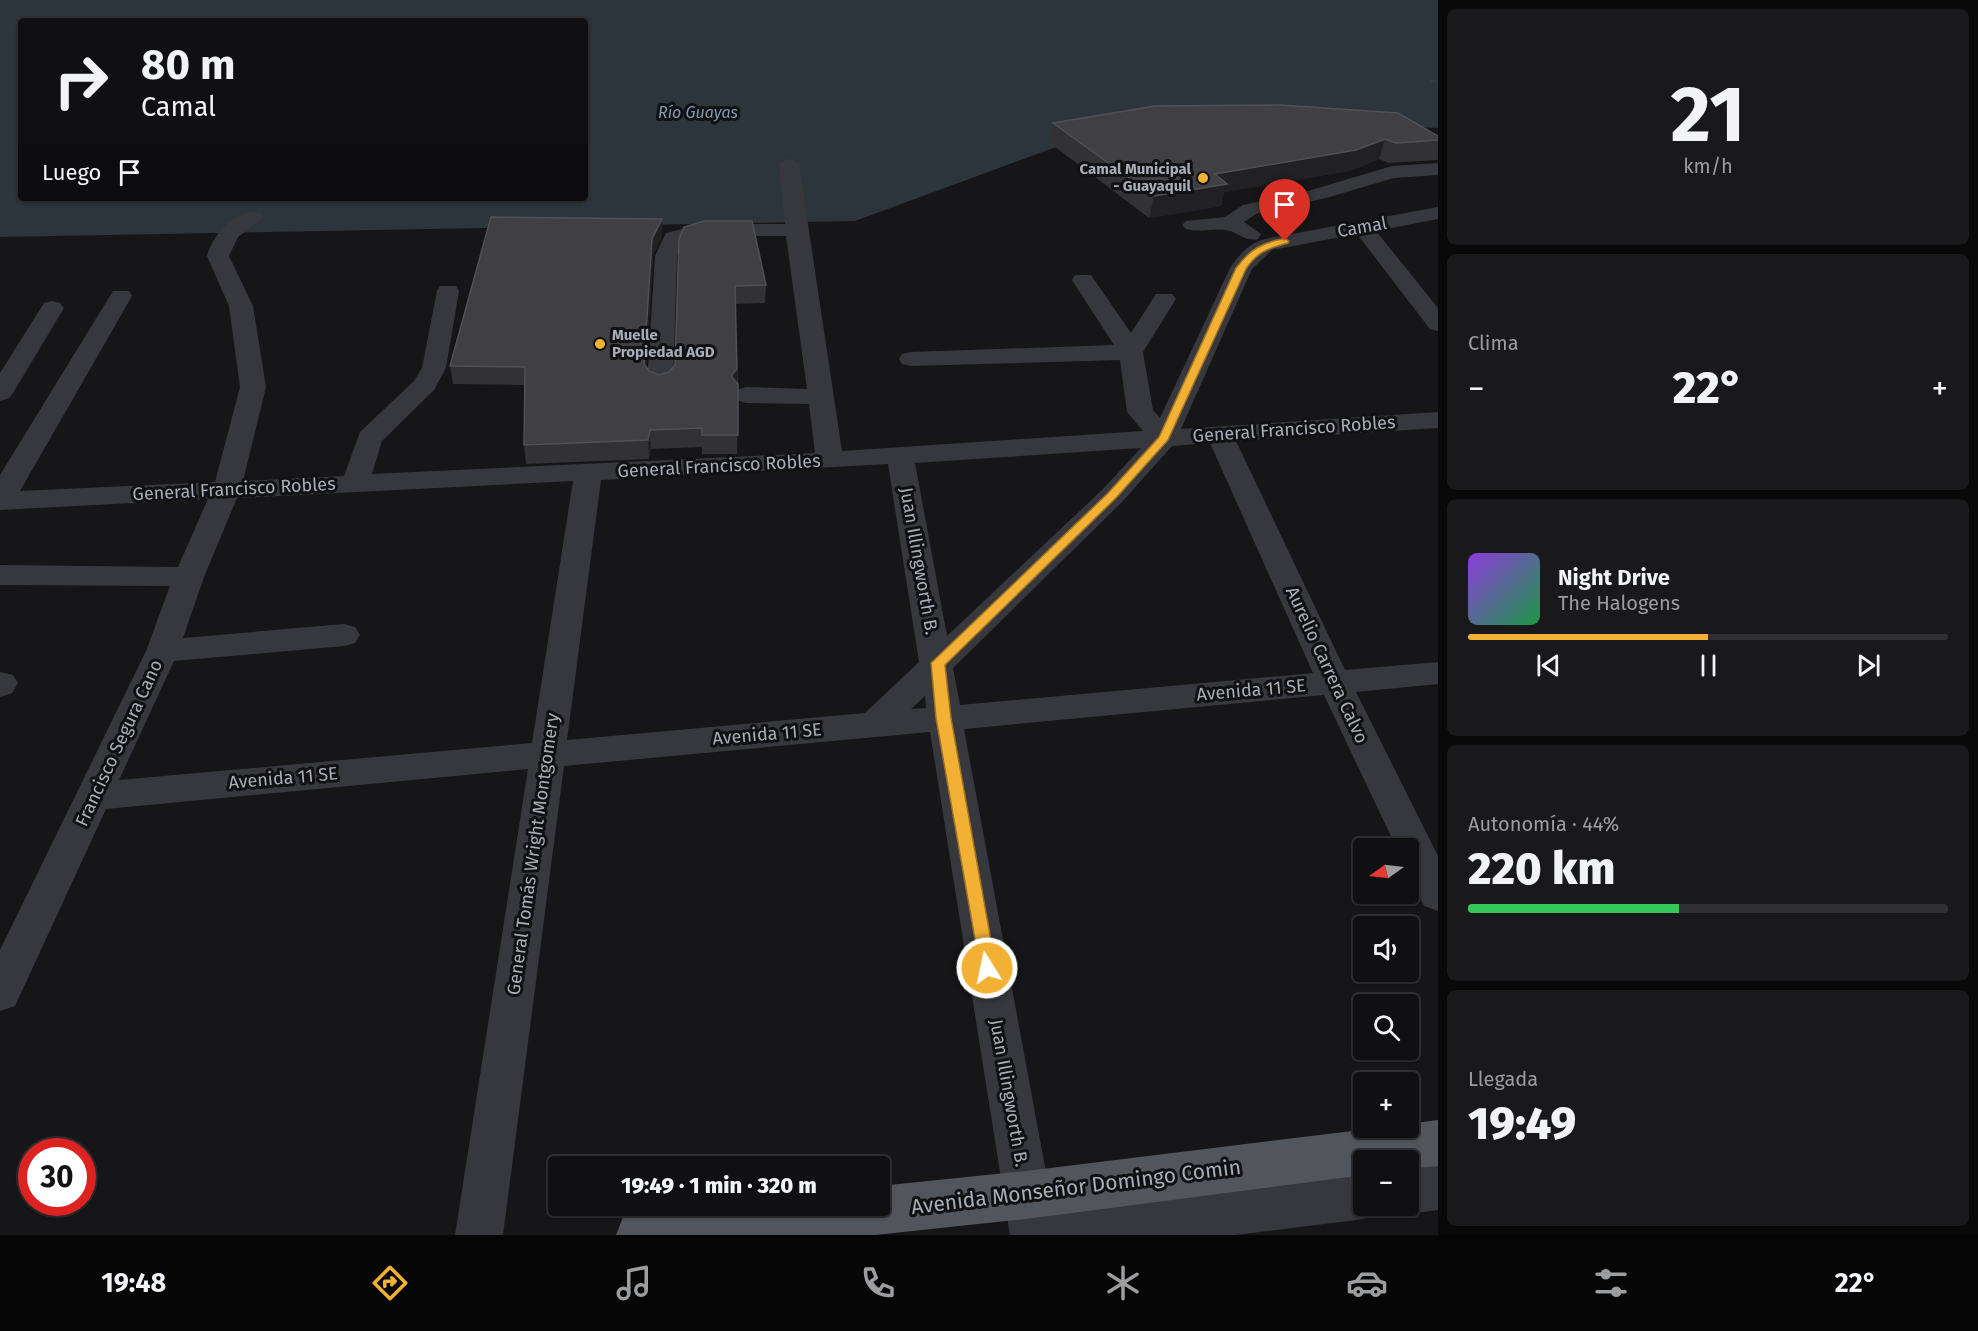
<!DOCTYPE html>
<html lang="es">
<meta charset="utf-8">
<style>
:root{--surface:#101012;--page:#19191b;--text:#f1f3f6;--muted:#9c9d9f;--line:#303032;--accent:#f2b134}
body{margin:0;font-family:"Fira Sans",sans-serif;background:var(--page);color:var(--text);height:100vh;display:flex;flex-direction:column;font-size:22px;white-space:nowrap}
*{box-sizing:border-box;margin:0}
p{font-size:20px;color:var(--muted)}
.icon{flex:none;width:33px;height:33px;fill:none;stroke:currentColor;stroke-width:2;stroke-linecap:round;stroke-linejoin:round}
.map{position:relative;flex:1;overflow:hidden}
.drawer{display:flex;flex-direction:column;gap:9px;padding:9px;background:#09090a;width:540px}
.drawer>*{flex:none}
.banner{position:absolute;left:18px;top:18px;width:570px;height:183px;border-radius:6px;box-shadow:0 2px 4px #0004,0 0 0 2px var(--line);background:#101012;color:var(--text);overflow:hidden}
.needle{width:39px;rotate:256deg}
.buttons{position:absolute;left:1353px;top:838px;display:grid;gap:12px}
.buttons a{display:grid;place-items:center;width:66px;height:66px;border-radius:6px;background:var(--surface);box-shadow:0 2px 4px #0004,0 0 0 2px var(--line);font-size:30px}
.speed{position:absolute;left:18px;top:1138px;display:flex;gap:12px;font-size:30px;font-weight:700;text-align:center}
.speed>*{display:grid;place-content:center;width:78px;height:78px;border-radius:50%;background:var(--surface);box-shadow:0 2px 4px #0004,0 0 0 2px var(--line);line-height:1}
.speed .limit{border:9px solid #d22;background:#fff;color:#111}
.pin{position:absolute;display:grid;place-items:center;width:51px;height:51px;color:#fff;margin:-62px -26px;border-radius:50% 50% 50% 0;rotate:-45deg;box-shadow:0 0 6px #0007}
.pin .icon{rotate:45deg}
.me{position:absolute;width:66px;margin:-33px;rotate:350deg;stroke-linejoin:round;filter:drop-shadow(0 0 4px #0008)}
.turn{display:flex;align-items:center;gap:21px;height:126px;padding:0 24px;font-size:27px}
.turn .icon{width:78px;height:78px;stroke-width:2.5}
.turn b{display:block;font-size:42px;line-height:51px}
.then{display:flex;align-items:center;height:57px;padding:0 24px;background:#0003;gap:12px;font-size:22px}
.big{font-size:45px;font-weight:800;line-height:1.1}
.drawer .card{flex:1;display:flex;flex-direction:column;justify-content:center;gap:9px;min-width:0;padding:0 21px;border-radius:9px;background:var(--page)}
.drawer .dial{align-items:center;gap:0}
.dial b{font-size:78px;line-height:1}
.song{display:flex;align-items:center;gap:18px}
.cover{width:72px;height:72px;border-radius:9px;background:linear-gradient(135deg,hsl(270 70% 55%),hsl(140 70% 35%))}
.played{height:6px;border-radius:3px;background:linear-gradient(90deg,var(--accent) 50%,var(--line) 50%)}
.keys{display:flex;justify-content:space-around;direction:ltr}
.heat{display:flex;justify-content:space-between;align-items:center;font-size:33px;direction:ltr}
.charge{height:9px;border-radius:4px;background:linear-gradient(90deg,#34c759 44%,var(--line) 0)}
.trip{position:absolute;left:548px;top:1156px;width:342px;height:60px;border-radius:6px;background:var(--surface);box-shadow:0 2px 4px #0004,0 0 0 2px var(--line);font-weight:800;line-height:60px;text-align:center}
.dock{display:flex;height:96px;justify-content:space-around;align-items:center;background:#060607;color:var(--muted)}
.dock .icon{width:42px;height:42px}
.dock .active{color:var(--accent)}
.dock b{font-size:27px;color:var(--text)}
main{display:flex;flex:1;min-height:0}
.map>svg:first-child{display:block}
.water{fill:#2c353c;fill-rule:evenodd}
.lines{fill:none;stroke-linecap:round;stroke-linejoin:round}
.path{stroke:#3d3f44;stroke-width:2;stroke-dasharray:1.5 2;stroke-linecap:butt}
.minor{fill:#37383d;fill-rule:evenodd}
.major{fill:#53555c;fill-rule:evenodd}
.wall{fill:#323236}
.shaded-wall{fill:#212124}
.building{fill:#3f3f44;stroke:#4f5156;stroke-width:1.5}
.route{fill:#f2b134;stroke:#9d7322;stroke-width:1.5}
.poi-dot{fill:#f2b134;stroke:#111113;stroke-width:2}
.labels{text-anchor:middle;stroke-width:6;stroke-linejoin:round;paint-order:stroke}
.far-poi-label{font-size:15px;font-weight:bold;fill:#a8adb8;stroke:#111113;text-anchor:end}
.far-water-label{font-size:16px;font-style:italic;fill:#7f9bb3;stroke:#111113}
.street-label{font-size:18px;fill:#a8adb8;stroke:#111113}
.near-street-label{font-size:21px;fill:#a8adb8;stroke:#111113}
</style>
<main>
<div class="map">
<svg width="1438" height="1235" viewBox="0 0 1438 1235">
<rect width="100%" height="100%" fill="#161618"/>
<path class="water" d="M0 0H1438V128L1140 116 855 221 0 237ZM21 21H585V198H21Z"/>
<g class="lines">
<path class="path" d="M1431 81 1438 80"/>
<path class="minor" d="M789 158 799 164 842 451 1143 431 1127 412 1120 360 911 366 902 364 899 359 902 354 911 352 1114 345 1072 280 1075 275H1091L1131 333 1156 294H1172L1176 299 1143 352 1153 410 1160 418 1230 268C1239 255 1249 243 1265 239L1438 207V219L1376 231 1438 308V331L1430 329 1357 234 1272 250 1252 269 1181 429 1438 412V428L1236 441 1345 670 1438 662V684L1356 692 1438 856V911L1424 906 1408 874V849H1397L1324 695 964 729 1053 1210 1364 1173V1206H1383L1381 1212 1364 1219 1235 1235H1010L930 732 564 766 503 1235H455L528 769 106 809 15 1006 0 1011V950L146 651 170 586 0 585V565L178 567 208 499 0 510V475L113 291H129L132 296 20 491 215 482 240 387 229 306 207 256C213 234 237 206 261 213L264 217 238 237 229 256 253 306 266 387 243 481 344 476 360 432 414 381 422 368 437 291 440 286H456L459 291 446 368 434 390 382 441 372 474 815 453 809 404 746 403 737 400 733 395 737 390 746 387 807 389 786 236H704L683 242 677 256 673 383 669 388 660 391 651 388 647 383 655 256 666 233 703 224H785L779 164ZM1210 443 1313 673 960 705 953 668 1122 502 1172 446ZM1141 448 1102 490 947 636 915 463ZM888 464 919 662 865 713 567 740 601 480ZM573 481 532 743 119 780 174 661 344 646 355 643 360 635 355 627 344 624 183 638 204 577 237 498ZM925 696 926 708 911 709Z
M1438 163V175L1394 178 1326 198 1256 214 1244 222 1261 234 1258 239C1243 242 1238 231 1225 230 1212 228 1199 233 1186 229L1182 225 1186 221 1225 217 1243 205 1308 191 1392 166Z
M52 301 60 303 64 308 13 393 9 398 0 401V373L44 303Z
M0 672 13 675 18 683 12 693 0 697Z
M1438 1164V1210L1408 1214 1391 1207 1408 1206V1168Z"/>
<path class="major" d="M1438 1120V1166L1408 1169V1161H1364V1175L1026 1219 875 1235H616L623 1217 641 1210 680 1206H879V1186L1026 1171 1377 1128H1408V1124Z"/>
</g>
<path class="wall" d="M1053 123 1438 136V159L1437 160 1389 163 1379 159 1350 171 1224 192 1221 206 1149 218 1050 143Z
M662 236 653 256 646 367 649 371 659 375 669 372 675 365 679 239 766 285 765 303 735 304 738 384 737 454H702V447L651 449 649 459 526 464 524 445 525 385 453 384 450 366Z"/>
<path class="shaded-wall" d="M1385 139 1379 159 1350 171 1224 192 1221 206 1149 218 1154 196 1215 174Z
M662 219V236L653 256 645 383 644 364 652 239Z
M737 369V388L731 376Z
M650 430 651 449 649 459 648 440Z"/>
<path class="building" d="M1281 105 1398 113 1438 136V140L1396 143 1385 139 1356 150 1215 174 1227 184 1154 196 1053 123 1155 106Z
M491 217 662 219 652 239 644 364 649 371 659 375 669 372 675 365 679 239 684 227 704 221H752L766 285 735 286 737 369 731 376 738 384V435H702V428L650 430 648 440 524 445 525 367 450 366Z"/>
<path class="route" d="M1285 238 1289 241 1288 243C1269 248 1257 252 1246 269L1168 440 1116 498 945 665 951 718 996 968 993 973 987 975 981 973 936 718 931 663 1108 493 1159 437 1236 268C1250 249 1262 243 1285 238Z"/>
<g class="poi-dot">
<circle cx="1203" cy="178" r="6"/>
<circle cx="600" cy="344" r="6"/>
</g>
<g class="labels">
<g class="far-poi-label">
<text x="1191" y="174">Camal Municipal<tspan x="1191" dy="17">- Guayaquil</tspan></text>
<text x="612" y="340" text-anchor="start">Muelle<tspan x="612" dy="17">Propiedad AGD</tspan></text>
</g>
<g class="far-water-label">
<text x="698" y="118">Río Guayas</text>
</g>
<g class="street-label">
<text transform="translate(1362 227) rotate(-10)" y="6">Camal</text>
<text transform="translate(1294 429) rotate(-4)" y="6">General Francisco Robles</text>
<text transform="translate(719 466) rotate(-3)" y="6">General Francisco Robles</text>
<text transform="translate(234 489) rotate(-3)" y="6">General Francisco Robles</text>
<text transform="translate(919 561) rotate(80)" y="6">Juan Illingworth B.</text>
<text transform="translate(1327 665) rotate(65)" y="6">Aurelio Carrera Calvo</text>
<text transform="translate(1251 690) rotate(-5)" y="6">Avenida 11 SE</text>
<text transform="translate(767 734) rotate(-5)" y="6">Avenida 11 SE</text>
<text transform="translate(119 743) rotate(-65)" y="6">Francisco Segura Cano</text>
<text transform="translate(283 778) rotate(-5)" y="6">Avenida 11 SE</text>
<text transform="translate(533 854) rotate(-82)" y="6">General Tomás Wright Montgomery</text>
<text transform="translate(1009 1093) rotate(80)" y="6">Juan Illingworth B.</text>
</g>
<g class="near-street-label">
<text transform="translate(1076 1187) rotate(-7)" y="7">Avenida Monseñor Domingo Comin</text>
</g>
</g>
</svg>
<div class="buttons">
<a><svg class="needle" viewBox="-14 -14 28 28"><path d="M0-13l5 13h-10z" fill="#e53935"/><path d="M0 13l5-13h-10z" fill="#9c9d9f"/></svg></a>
<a><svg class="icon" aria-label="sound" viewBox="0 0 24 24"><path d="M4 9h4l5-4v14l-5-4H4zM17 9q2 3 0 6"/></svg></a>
<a><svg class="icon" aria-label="search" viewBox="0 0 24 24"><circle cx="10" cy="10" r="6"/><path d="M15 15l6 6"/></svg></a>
<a>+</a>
<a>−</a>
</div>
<div class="speed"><div class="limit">30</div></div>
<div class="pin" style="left:1285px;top:241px;background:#d93025"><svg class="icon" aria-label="arrive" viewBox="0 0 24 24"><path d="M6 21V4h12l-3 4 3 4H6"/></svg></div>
<svg class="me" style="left:987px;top:968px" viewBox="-20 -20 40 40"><circle r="17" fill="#f2b134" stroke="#fff" stroke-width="3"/><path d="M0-11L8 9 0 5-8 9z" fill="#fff"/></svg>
<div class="trip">19:49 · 1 min · 320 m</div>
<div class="banner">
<div class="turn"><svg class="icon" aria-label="right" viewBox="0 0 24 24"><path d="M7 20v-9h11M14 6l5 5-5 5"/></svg><div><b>80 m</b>Camal</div></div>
<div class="then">Luego<svg class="icon" aria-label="arrive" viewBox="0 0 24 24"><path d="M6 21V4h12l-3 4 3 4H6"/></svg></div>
</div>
</div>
<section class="drawer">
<div class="card dial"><b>21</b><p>km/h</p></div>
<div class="card"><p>Clima</p>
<div class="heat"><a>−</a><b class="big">22°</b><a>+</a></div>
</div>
<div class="card">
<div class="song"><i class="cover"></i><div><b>Night Drive</b><p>The Halogens</p></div></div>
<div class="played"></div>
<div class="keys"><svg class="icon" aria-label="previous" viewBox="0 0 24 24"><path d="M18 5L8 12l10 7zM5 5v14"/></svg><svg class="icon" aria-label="pause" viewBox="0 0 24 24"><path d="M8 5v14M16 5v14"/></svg><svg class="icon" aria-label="next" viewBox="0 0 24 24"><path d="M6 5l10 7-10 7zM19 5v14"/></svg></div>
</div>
<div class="card"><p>Autonomía · 44%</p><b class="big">220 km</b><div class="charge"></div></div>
<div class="card"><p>Llegada</p><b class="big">19:49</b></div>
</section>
</main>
<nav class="dock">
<b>19:48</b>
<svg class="icon active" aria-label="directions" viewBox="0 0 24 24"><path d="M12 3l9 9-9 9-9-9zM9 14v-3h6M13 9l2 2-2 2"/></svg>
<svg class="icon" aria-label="music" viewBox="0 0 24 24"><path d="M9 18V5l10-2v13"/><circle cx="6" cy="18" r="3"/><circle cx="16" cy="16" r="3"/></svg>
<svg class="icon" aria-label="phone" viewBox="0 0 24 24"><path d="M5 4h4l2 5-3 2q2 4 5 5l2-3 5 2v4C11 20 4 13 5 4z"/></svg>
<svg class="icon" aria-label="climate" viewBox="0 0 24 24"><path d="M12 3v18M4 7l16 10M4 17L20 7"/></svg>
<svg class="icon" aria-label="car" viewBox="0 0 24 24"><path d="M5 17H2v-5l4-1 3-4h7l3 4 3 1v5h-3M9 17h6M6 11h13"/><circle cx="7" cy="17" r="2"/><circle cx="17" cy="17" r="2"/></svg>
<svg class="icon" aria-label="filters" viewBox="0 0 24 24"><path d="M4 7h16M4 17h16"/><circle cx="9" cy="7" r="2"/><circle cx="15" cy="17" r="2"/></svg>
<b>22°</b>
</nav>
